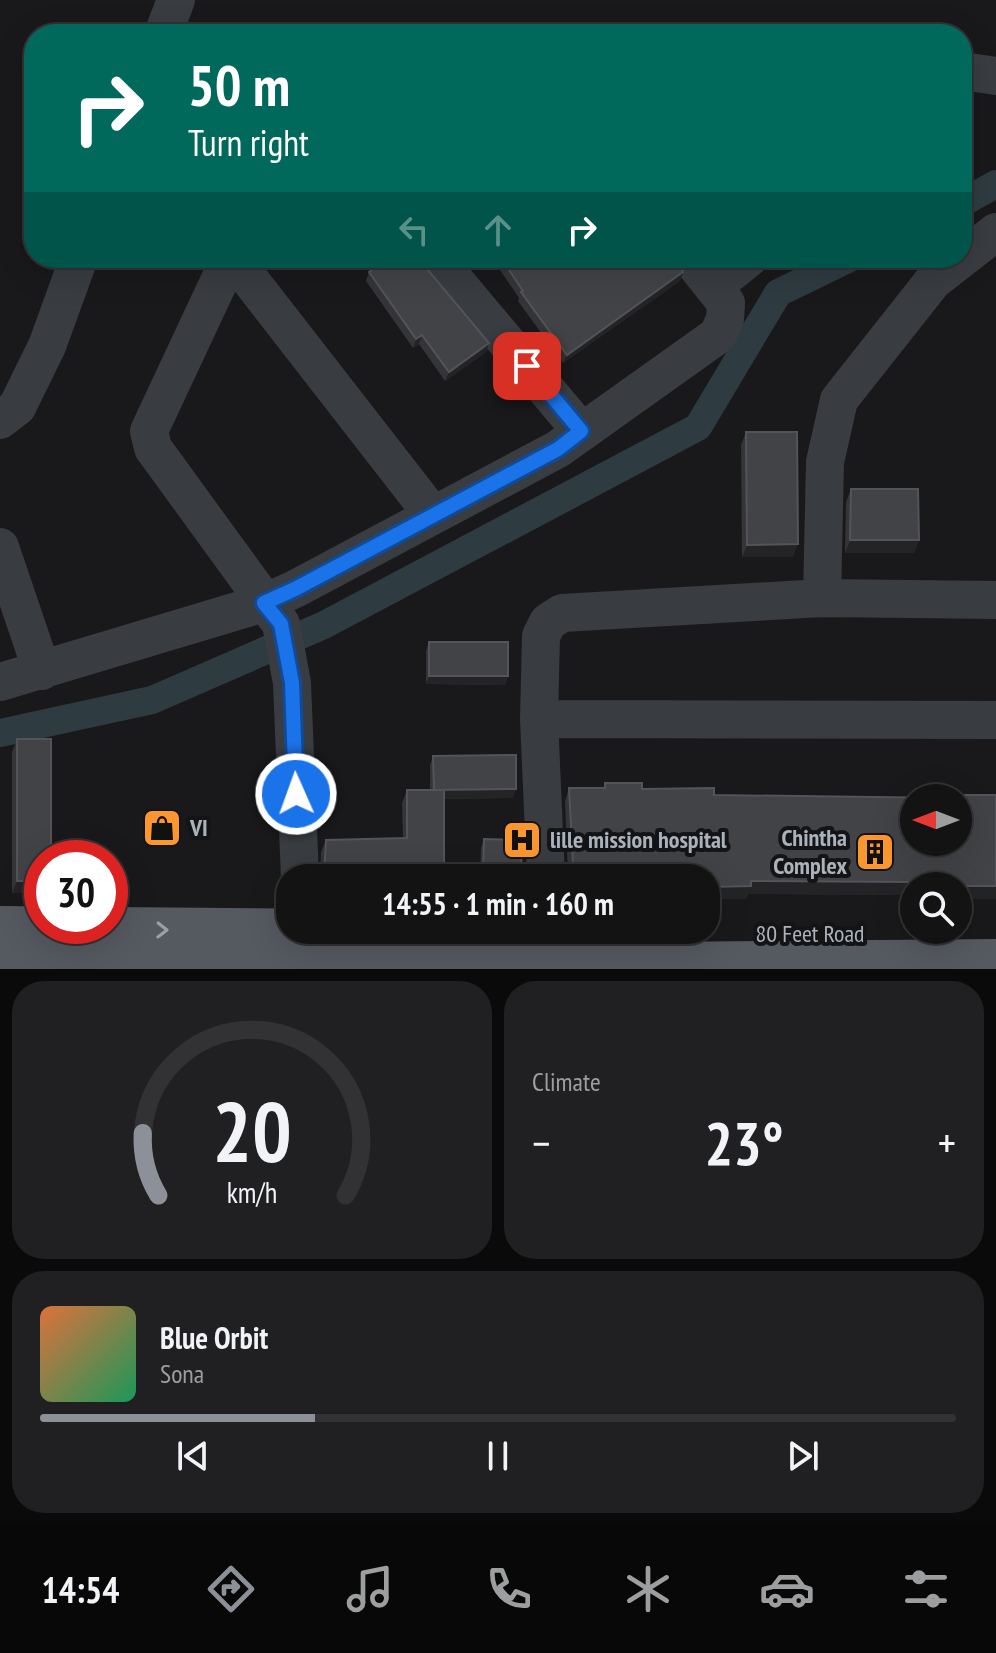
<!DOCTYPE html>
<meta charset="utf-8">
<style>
:root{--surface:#131314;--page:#202022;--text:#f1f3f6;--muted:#9d9ea0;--line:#323234;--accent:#8c9099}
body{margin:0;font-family:"PT Sans Narrow",sans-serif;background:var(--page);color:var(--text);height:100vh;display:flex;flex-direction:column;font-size:30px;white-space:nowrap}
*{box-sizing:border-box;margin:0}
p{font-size:26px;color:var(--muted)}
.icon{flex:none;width:44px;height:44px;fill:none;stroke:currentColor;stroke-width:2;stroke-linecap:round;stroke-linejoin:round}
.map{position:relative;height:969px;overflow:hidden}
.details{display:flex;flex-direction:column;gap:12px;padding:12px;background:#0a0a0b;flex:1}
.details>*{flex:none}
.banner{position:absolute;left:24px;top:24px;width:948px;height:244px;border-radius:32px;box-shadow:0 8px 32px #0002,0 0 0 2px var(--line);background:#00695c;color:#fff;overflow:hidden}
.needle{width:52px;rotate:270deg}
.controls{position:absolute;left:900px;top:784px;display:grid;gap:16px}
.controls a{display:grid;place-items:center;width:72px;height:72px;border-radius:50%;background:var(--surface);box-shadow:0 8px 32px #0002,0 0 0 2px var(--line);font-size:40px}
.speed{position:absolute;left:24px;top:840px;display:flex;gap:16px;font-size:40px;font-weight:700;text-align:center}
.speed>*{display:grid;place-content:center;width:104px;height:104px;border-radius:50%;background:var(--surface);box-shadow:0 8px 32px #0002,0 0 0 2px var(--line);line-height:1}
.speed .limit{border:12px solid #d22;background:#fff;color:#111}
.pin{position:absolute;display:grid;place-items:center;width:68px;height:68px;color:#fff;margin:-34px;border-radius:16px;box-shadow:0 4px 12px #0006}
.me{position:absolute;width:88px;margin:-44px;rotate:358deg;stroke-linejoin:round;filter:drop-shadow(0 0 6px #0008)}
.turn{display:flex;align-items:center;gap:28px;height:168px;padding:0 32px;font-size:36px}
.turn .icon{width:104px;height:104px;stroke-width:2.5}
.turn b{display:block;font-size:56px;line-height:68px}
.lanes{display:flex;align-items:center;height:76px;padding:0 32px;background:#0003;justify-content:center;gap:40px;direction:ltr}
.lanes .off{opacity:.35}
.big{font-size:60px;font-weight:700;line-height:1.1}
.details .widget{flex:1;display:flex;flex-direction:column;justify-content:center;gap:12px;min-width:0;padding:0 28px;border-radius:32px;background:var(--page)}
.details .dial{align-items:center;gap:0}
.dial svg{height:208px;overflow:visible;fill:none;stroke:var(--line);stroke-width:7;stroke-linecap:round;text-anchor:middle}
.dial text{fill:var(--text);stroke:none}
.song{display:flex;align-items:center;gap:24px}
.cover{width:96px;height:96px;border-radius:12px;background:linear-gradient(135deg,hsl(20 70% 55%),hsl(150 70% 35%))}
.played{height:8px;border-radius:4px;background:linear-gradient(90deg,var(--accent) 30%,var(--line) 30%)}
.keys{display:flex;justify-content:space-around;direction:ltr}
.heat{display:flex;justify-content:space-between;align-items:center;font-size:44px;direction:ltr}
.details .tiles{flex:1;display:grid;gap:12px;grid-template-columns:1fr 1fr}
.widget:last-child{grid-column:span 2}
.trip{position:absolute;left:276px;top:864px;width:444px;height:80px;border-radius:32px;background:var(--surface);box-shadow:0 8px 32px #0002,0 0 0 2px var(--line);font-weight:700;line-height:80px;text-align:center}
.tab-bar{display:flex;height:128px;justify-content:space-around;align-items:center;background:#080808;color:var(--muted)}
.tab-bar .icon{width:56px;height:56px}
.tab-bar .active{color:var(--accent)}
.tab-bar b{font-size:36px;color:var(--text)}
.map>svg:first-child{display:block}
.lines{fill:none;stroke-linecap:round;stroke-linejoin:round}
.canal{stroke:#2e3b40;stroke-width:28}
.minor{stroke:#393c40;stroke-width:38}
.major{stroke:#555960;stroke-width:44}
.wall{fill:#353539}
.shaded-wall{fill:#242427}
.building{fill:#414347;stroke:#525459;stroke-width:2;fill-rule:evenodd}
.oneway{stroke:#99a0a9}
.route-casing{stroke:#114b97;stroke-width:20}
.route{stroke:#1a73e8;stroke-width:14}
.labels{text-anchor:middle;stroke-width:8;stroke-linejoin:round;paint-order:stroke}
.poi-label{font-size:24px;font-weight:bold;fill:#aab2bb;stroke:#141416;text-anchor:start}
.street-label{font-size:24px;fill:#aab2bb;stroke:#141416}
</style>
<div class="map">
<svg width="996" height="969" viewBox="0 0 996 969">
<rect width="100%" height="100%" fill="#19191b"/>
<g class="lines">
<path class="canal" d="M962 203 996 184
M0 733 152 700 324 625 698 427 778 293 850 258"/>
<path class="minor" d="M163 34 176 0
M962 71 996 76
M230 258 149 431 153 448 281 624 292 683 300 878
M233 258 432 514
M436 258 581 431
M713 287 749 258
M0 420 17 407 47 346 79 258
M0 547 42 671
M822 598 996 600
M0 682 264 603 295 589 558 449 718 335 725 319 726 303 690 258
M539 719 996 720
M546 878 539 719 541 636 548 622 562 613 822 598 825 462 839 400 933 281 996 232"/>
<path class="major" d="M0 928 674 934
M0 963 304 967 996 961"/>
</g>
<path class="wall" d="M492 258H675L683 272 680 281 563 363 518 301 519 298Z
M422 263 489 343 486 352 445 381 419 344 413 348 366 281 369 272Z
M746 432 793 557H742L741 445Z
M851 489 919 540 914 553H845L846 502Z
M429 642 508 676 505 685 426 684V651Z
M17 739 42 893H12V752Z
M433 756 513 798 444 799V878H320L321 852 326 840 403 838 402 803 407 790H430V765Z
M605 783 642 789 714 795 996 899H958V886L914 901H905V895L748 894 746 899 706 878 568 876 565 801 569 788H603Z
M484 839 521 874 520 878H480L481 848Z"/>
<path class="shaded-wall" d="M683 272 680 281 563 363 567 355Z
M422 335 419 344 413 348 416 339Z
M489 343 486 352 445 381 449 372Z
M850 540H919L914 553H845Z
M798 544 793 557H742L747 545Z
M429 676H508L505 685 426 684Z
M516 789 513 798 431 799 434 790Z
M17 881H42V893H12Z
M751 881 910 882 905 895 748 894 746 899H706V886Z
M958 886H996V899H958Z
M910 888H914V901H905Z"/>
<path class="building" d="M389 258H420L422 263 489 343 449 372 422 335 416 339 369 272Z
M501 258H675L683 272 567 355 521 292 523 291Z
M746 432H797L798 544 747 545Z
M851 489H918L919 540H850Z
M429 642H508V676H429Z
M17 739H51V858H42V881H17Z
M516 755V789L434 790 433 756Z
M605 783H642V789L714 788V795L949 798V795H996V886H914V888H910V882L751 881V886L708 887 706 886V878H567L573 864 569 788H605ZM914 798H958V842H914Z
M407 790H444V878H322L324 875 326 840 407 838Z
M484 839 522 840 521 874 517 878H483Z"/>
<defs><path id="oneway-chevron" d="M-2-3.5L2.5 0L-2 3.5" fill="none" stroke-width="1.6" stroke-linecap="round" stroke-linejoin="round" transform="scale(2)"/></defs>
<use class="oneway" href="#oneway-chevron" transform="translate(162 930) rotate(1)"/>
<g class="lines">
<defs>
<path id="route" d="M296 794 292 683 281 624 264 603 295 589 558 449 581 431 527 366"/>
</defs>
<use href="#route" class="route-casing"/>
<use href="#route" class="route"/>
</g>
<defs>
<symbol id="shop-square" viewBox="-11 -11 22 22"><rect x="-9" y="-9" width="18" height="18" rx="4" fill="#fc972f" stroke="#141416"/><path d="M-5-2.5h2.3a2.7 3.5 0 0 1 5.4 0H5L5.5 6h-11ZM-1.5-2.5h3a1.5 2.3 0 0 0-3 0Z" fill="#111"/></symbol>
<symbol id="hospital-square" viewBox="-11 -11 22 22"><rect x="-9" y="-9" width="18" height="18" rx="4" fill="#fc972f" stroke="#141416"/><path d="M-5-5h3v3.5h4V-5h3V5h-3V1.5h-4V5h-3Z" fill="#111"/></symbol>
<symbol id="building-square" viewBox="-11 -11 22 22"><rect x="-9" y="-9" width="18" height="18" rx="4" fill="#fc972f" stroke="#141416"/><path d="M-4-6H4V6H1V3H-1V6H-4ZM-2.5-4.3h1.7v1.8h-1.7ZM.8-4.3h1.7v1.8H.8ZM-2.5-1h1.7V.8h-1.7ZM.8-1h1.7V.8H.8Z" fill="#111"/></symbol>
</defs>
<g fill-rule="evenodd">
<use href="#shop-square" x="140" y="806" width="44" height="44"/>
<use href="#hospital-square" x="500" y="818" width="44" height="44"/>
<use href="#building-square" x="853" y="830" width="44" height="44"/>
</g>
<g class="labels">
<g class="poi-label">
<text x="190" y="836">VI</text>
<text x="847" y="846" text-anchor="end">Chintha<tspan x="847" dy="28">Complex</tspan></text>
<text x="550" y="848">lille mission hospital</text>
</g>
<g class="street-label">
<text x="810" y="942">80 Feet Road</text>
</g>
</g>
</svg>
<div class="controls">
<a><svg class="needle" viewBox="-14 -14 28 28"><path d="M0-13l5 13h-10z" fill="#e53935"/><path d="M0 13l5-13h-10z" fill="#9d9ea0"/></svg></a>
<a><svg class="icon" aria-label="search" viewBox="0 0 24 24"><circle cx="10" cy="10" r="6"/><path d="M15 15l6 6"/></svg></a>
</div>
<div class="speed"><div class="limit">30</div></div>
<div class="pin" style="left:527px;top:366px;background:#d93025"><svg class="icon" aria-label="arrive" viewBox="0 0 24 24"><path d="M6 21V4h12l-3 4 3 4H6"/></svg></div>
<svg class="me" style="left:296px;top:794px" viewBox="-20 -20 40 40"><circle r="17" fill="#1a73e8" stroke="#fff" stroke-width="3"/><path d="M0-11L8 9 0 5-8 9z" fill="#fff"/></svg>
<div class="trip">14:55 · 1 min · 160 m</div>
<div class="banner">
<div class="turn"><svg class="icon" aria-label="right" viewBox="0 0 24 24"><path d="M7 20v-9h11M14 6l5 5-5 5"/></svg><div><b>50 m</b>Turn right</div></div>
<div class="lanes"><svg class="icon off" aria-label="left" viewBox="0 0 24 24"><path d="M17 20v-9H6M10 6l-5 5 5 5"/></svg><svg class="icon off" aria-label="ahead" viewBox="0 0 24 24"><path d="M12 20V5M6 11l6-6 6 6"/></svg><svg class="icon" aria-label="right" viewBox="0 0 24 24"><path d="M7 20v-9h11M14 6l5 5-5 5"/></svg></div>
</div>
</div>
<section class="details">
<div class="tiles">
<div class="widget dial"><svg viewBox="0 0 100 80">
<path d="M14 69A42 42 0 1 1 86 69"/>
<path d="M14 69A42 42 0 0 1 8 45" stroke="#8c9099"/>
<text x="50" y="56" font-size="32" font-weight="700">20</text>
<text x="50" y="72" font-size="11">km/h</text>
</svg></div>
<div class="widget"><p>Climate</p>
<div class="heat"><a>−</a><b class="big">23°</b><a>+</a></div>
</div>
<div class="widget">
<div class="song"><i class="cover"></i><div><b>Blue Orbit</b><p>Sona</p></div></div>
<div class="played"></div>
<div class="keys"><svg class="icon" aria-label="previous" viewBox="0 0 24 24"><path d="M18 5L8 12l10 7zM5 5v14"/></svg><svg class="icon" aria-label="pause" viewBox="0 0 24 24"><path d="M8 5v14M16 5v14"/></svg><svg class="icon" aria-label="next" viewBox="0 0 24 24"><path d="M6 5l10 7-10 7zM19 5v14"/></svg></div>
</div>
</div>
</section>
<nav class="tab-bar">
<b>14:54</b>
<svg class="icon active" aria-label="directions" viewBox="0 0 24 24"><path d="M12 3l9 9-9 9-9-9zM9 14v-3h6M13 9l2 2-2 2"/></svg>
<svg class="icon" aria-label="music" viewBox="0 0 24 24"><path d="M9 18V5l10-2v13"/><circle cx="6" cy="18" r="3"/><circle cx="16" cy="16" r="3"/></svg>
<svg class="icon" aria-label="phone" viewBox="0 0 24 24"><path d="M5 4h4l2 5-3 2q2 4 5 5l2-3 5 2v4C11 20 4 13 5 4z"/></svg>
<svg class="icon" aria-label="climate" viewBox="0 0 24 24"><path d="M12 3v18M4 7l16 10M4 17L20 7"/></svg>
<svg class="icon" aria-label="car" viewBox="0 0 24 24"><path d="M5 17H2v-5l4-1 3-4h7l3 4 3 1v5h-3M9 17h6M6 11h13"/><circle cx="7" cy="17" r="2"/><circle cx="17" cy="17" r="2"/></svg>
<svg class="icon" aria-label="filters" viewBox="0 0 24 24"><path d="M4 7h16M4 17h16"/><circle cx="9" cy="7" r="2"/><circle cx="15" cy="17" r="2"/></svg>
</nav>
